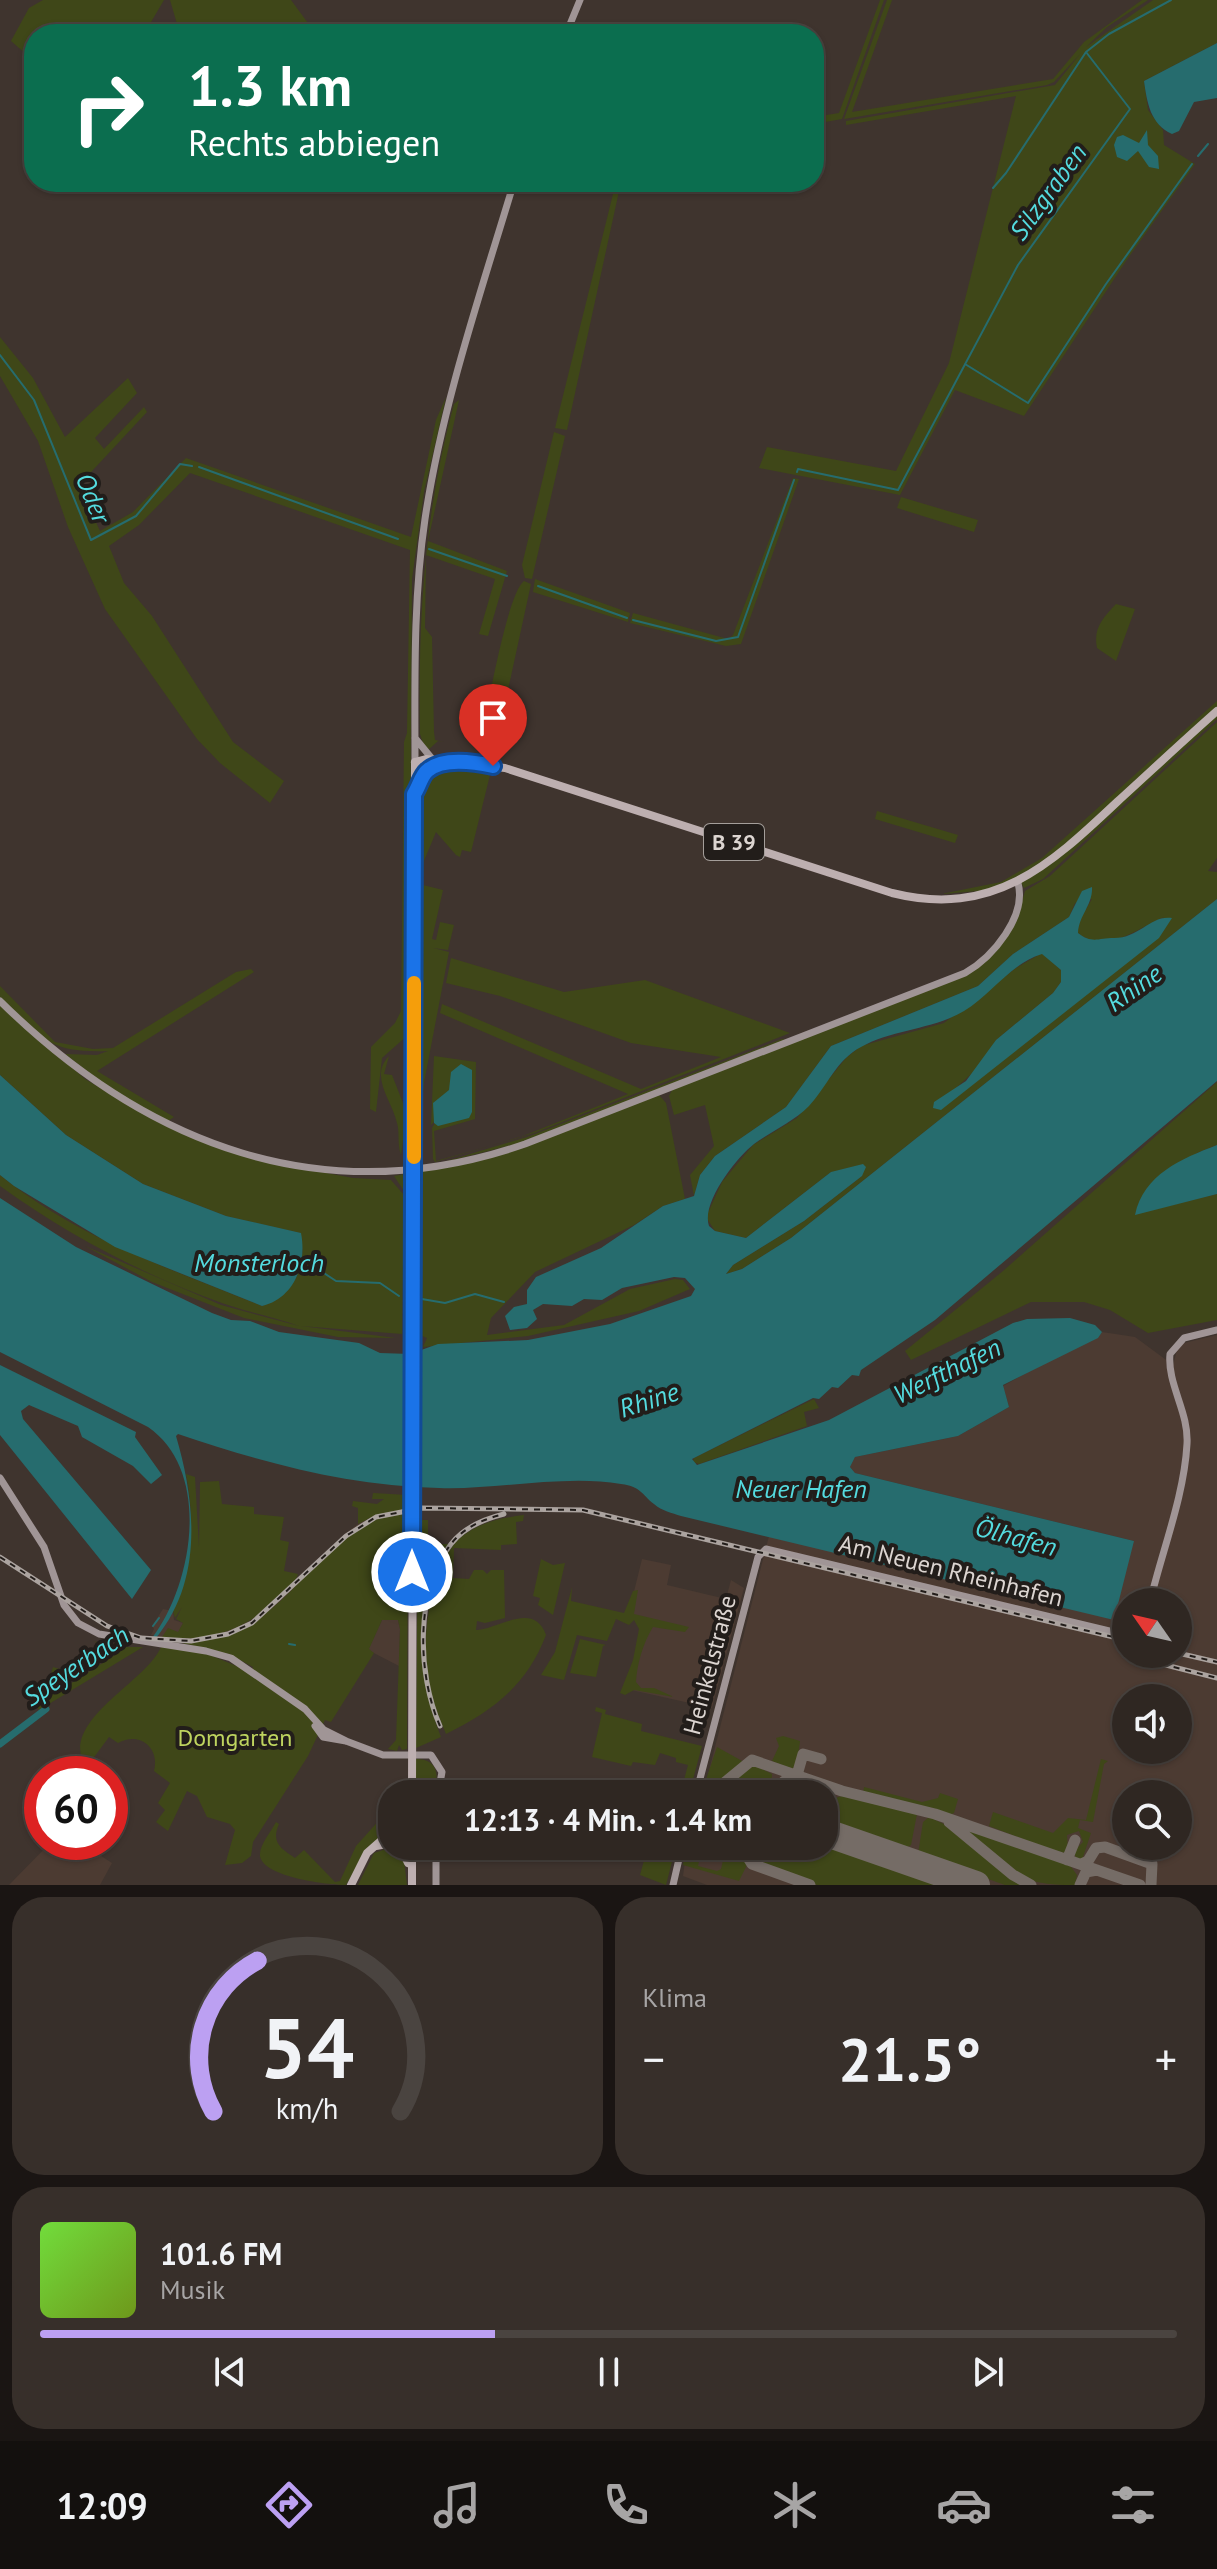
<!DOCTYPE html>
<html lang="de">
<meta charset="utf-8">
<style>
:root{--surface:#2f2722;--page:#372f2a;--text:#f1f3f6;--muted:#a7a5a5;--line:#4a4440;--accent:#bca0f2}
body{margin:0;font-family:"PT Sans",sans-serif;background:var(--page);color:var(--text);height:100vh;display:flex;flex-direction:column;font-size:30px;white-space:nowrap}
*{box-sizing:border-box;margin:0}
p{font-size:26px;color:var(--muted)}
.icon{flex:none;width:44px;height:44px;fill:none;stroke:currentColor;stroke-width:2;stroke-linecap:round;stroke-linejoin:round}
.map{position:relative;height:1885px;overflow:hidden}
.details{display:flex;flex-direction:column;gap:12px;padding:12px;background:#1a1513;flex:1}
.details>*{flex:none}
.guide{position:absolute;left:24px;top:24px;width:800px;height:168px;border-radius:32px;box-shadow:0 2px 6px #0004,0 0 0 2px var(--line);background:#0b6e4f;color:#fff;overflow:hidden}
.needle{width:52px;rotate:304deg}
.buttons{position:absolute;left:1112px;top:1588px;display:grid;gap:16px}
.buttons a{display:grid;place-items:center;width:80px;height:80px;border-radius:50%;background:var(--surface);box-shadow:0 2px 6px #0004,0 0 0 2px var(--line);font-size:40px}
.speed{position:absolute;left:24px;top:1756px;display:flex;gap:16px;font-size:40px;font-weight:700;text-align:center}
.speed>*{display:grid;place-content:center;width:104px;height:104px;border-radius:50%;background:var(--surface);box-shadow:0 2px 6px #0004,0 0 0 2px var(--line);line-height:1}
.speed .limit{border:12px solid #d22;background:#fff;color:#111}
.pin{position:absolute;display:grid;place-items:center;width:68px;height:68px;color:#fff;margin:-82px -34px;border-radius:50% 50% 50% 0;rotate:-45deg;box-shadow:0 0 8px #0007}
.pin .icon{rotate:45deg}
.me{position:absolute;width:88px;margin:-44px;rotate:0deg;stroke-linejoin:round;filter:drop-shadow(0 0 6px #0008)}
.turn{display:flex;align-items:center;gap:28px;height:168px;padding:0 32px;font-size:36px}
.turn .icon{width:104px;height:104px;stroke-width:2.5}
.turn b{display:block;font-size:56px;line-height:68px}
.big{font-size:60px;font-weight:700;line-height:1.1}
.details .widget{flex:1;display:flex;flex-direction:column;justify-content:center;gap:12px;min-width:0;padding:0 28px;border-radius:32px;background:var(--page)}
.details .dial{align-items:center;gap:0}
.dial svg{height:208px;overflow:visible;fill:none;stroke:var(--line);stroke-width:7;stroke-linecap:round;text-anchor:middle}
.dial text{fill:var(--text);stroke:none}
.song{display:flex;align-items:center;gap:24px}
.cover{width:96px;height:96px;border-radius:12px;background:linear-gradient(135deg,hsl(100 70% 55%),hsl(80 70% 35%))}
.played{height:8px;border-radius:4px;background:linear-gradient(90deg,var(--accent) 40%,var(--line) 40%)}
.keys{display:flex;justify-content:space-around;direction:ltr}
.heat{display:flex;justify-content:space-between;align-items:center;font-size:44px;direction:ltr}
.details .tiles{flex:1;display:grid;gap:12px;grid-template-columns:1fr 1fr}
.widget:last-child{grid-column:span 2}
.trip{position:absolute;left:378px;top:1780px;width:460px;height:80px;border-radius:32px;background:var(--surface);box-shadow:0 2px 6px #0004,0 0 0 2px var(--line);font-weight:700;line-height:80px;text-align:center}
.menu{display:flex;height:128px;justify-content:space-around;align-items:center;background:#13100e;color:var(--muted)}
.menu .icon{width:56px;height:56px}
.menu .active{color:var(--accent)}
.menu b{font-size:36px;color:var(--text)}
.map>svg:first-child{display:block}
.built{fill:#4c3b32;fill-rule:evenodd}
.green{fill:#3f4718}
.water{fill:#266c6e}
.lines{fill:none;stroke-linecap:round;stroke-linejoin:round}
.stream{stroke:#266c6e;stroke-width:2}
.river{stroke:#266c6e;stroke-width:7}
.taxiway{stroke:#756c66;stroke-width:11}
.runway{stroke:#756c66;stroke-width:28}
.secondary{stroke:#a09596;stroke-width:7}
.primary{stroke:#bdafb0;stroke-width:8}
.rail-casing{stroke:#aba39f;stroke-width:5}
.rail{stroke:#221d1a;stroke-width:2;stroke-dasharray:6;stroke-linecap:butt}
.route-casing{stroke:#114b97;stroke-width:20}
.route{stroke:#1a73e8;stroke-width:14}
.slow{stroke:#f59e0b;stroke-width:14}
.labels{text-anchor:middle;stroke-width:8;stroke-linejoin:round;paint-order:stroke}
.shield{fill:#221d1a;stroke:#a49e9a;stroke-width:2}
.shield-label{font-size:22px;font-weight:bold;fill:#dcd5d1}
.street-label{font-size:24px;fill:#dcd5d1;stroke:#221d1a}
.park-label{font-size:24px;fill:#bfd45f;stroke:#221d1a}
.water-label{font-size:26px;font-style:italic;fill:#54dbdf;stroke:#221d1a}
</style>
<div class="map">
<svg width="1217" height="1885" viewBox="0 0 1217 1885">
<rect width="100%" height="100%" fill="#3f342e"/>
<path class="built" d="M1102 1332 1135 1337 1173 1365 1177 1350 1184 1343 1217 1335V1885H707L683 1876 687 1846H824V1794H703L769 1536 919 1573 1134 1541 855 1473 850 1467 855 1457 958 1436 1009 1407 1003 1386 1074 1347 1092 1341ZM1126 1602H1178V1654H1126ZM1126 1698H1178V1750H1126ZM1126 1794H1178V1846H1126Z
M386 1513 348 1537 275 1608 249 1627 229 1636 192 1642H159L169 1639 151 1635 154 1629 152 1626 163 1609 173 1611 174 1620 183 1623 178 1633 201 1638 251 1621 273 1605 345 1534 362 1521Z
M642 1559 671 1565 667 1585 726 1599 731 1580 744 1588 712 1708 627 1689 644 1620 628 1616Z
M388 1618 398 1620 400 1629 399 1666 368 1650 382 1620Z
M51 1842H69L77 1848 81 1843 112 1863 100 1885H9Z"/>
<path class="green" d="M43 0H164L144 34H34V61L11 41 29 8Z
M170 0H291L316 34H180Z
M880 0H884L842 119 814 124V117L839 113Z
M887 0H892L852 112 1053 79 1084 42 1142 0H1148L1107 27 1086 47 1153 0H1217V43L1144 81 1148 110 1163 130 1164 145 1195 164 1126 261 1024 416 955 390 900 495 759 468 767 447 896 471 949 363 1016 96 846 125V121L1055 85 1081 53 1054 82 1047 85 844 119Z
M616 182H621L567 430 555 428Z
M0 337 33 378 65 437 128 378 137 393 95 438 104 449 144 407 147 412 79 485 100 531 133 512 186 458 411 537 436 420 446 397 424 492 412 579 409 1034 382 1058 376 1112 370 1109 371 1047 395 1023 401 1011 404 742 407 733 410 550 190 473 139 525 109 546 124 583 152 616 233 742 284 781 270 803 220 763 197 739 105 609 68 527 38 441 0 376Z
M459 400 428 541 507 571 488 636 479 634 495 579 426 555 425 628 432 637 434 732 435 740 444 742 438 741 426 752 420 734C418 621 424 513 454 404Z
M554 432 565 436 532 579 525 578 522 565Z
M793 478 799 479 741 644 726 646 630 623 633 613 728 639 733 635Z
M901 497 978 520 974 532 897 508Z
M535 579 630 613 628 622 533 592Z
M524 581 531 584 503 713 487 708C492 686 509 592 524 581Z
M1116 604 1135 609 1116 661 1097 648C1093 628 1103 618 1116 604Z
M1217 701V719L1043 879 1024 888 1019 879 991 890 941 894 1001 882 1042 858Z
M1217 722V858L1208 871 1217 872V899L791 1238 742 1269 726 1274 733 1265 804 1221 862 1176 831 1172 746 1238 715 1231 706 1217 722 1182 753 1145 797 1118 846 1058 861 1046 944 1023 1016 968 1042 953 1061 970V982L1053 993 996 1040 981 1065 934 1108 1164 917C1136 929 1107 955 1078 933V922L1092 899 1075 903 1069 917 1013 954 978 986 831 1046 786 1107 715 1156 700 1175 694 1196 690 1175 714 1146 705 1105 674 1115 669 1096 672 1090 979 966 1019 912 1025 891 1050 876Z
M454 769 490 775 470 856 471 852 462 850 460 857 456 855 436 832 424 861 423 885 443 890 432 939 436 940 440 922 454 925 448 950 433 948 449 952 424 1083 417 1152 422 787 434 772Z
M877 811 958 835 955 843 875 819Z
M451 958 564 992 645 980 790 1033 534 1133 435 1162 433 1159 432 1128 437 1119 431 1125 434 1056 476 1062 475 1119 434 1131 436 1161 518 1138 628 1094 440 1013 442 1004 641 1089 721 1057 631 1043 500 996 446 983Z
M251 969 254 972 97 1071 174 1117 168 1121 117 1094 65 1054 97 1055 108 1051C47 1053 41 1038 0 998V986L55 1042 93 1049 113 1048 236 972Z
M0 1004 85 1079 158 1122 273 1163 353 1178 391 1180 404 1195 402 1334 301 1326 396 1338 338 1337 244 1318 152 1282 85 1246 221 1305 299 1326C274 1317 247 1312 222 1303 143 1275 68 1235 0 1186V1175C77 1238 171 1269 262 1306 294 1294 308 1266 300 1233L226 1216 143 1184 66 1135 0 1075Z
M782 1039 786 1040 524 1142 437 1164 527 1137Z
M389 1056 384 1074 392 1075 407 1113 401 1155C397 1144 400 1133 397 1123 392 1100 369 1077 389 1056Z
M1217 1082V1145L1197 1153 1135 1214 1217 1194V1320L1148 1333 1110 1310 1084 1302H1031L911 1360 905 1351 1003 1271Z
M659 1095 666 1103 685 1199 663 1206 634 1225 535 1272 491 1318 487 1335 564 1325 630 1289 675 1279 683 1280 690 1289 639 1311 528 1336 423 1347 427 1338 410 1331 407 1318 408 1197 394 1176 497 1156Z
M814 1399 819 1408 804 1412 807 1426 699 1464 693 1462 694 1458Z
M186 1474 195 1477 199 1547 200 1482 219 1481 222 1504 254 1507V1514L284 1517 280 1540 289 1542 284 1571 298 1574C296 1582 289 1587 283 1594 251 1628 208 1644 162 1637L168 1628 178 1632 183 1623 176 1619 182 1607 175 1618 173 1611C190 1564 196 1523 186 1474Z
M373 1493 408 1495 407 1749 402 1750 399 1745 397 1751 388 1749 396 1740 400 1629 398 1620H382L369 1649 374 1653 331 1722 325 1720 308 1756 253 1842 251 1856 242 1863 225 1865 235 1830 230 1824 207 1817 197 1796 187 1791 168 1831 156 1822 165 1810 158 1803 170 1783 154 1771C160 1748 140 1731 118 1743L109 1737 86 1768C57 1721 145 1684 161 1647L205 1653 251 1672 253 1667 229 1654 182 1643C291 1636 299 1550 386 1515L374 1516 358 1524V1508L352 1506 353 1501 377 1504 384 1499H372Z
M524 1515 523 1521 516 1522 517 1544 501 1545V1550L454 1548 453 1578 469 1579 474 1570H483L487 1574 491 1570H504L505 1618 485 1623 477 1621 476 1630C497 1630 534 1600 546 1635 527 1685 493 1711 446 1734 440 1719 433 1704 429 1688 420 1649 428 1565 461 1537 480 1522 501 1518 524 1515Z
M418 1520H428V1544H449C414 1599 417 1677 441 1737L416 1748Z
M541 1559 553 1565 565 1563 553 1615 538 1605 540 1598 533 1596Z
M572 1587 571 1601 624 1613 633 1591 638 1590 634 1614 689 1627 685 1632 653 1627C643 1643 637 1664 636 1682L641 1688H654L674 1697 634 1690 625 1695 620 1693 633 1660 639 1629 634 1620 629 1625 616 1619 607 1641 577 1635 564 1680 541 1675 555 1652Z
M580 1639 606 1645 603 1646 596 1677 570 1673Z
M93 1641 114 1647H143L39 1710 37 1707 51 1698 53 1689 47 1686 53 1667 66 1671 60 1685 63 1687 66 1679 70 1684 118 1653Z
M596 1707 606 1710 605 1714 642 1724 641 1731 702 1746 689 1794 681 1791 688 1765 676 1762V1758L660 1753 655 1765 633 1762 631 1766 592 1757 602 1713 595 1711Z
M783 1736 800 1741 797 1765 792 1769 772 1761 779 1746 776 1738Z
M717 1747 744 1762 718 1785 714 1784 711 1794H701Z
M416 1759C439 1759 439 1777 434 1794H416Z
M1101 1759 1108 1761 1104 1764 1093 1822 1080 1820 1078 1828 1091 1833 1082 1860 1077 1859 1073 1852 1083 1842 1079 1831 1067 1835 1068 1850 1061 1854 989 1826 993 1812 1053 1833 1068 1818 1086 1820Z
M754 1765 772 1774 771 1788 765 1794 734 1791 732 1779Z
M864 1787 922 1802 938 1798 940 1793 958 1799 954 1813 949 1815 863 1793Z
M843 1796 917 1814 911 1845 903 1850 832 1825 826 1816C826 1805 832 1797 843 1796Z
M392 1798V1828L366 1850 346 1885C328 1885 263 1877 260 1856 259 1845 271 1832 276 1822L279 1824C271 1842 280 1848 295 1858L304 1850 335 1882 340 1881 356 1846 383 1816Z
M929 1817 950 1827 1025 1885H1005L918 1854 923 1822Z
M972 1830 1069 1864 1077 1875 1075 1885C1017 1885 1013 1872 970 1837L967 1832Z
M824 1842 948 1885H817L757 1864 750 1856 751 1846H824Z
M395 1846 403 1853 407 1885H358L374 1853Z
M648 1846H676L666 1885 640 1875Z
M685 1853 688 1858 699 1861 698 1866 717 1871 721 1869 724 1856 742 1855 748 1863 739 1881 683 1865Z"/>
<path class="water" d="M1217 43V98L1194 102 1179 131 1172 134C1150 124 1147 102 1144 81Z
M1147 130 1148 145 1158 156 1159 169 1149 167 1138 151 1127 161 1117 157 1114 145 1117 137 1123 135 1139 143Z
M1092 887C1093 905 1079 915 1078 933 1092 944 1098 938 1114 938 1140 938 1150 915 1172 918L1159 938 941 1110 933 1108 934 1102 966 1081 996 1040 1053 993 1061 982V970L1042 954C1011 963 992 994 964 1011 932 1030 893 1029 861 1047 836 1060 827 1087 809 1106 793 1122 772 1131 754 1144 736 1158 701 1203 709 1226L715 1231 746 1238 831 1172 863 1164 866 1167 862 1176 804 1221 733 1265 726 1274 742 1269 791 1238 1217 899V1081L935 1320 861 1370 859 1376 852 1375 838 1388 832 1387 819 1399 813 1398 692 1459 697 1465 829 1420 1013 1323 1027 1319 1070 1318 1095 1325 1102 1332 1098 1338 1003 1385 1009 1407 958 1436 855 1457 850 1467 855 1473 1134 1541 1114 1620 681 1516C672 1513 662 1511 654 1504 641 1494 642 1487 621 1484 565 1474 497 1490 439 1488 348 1486 264 1463 178 1434L176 1436C196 1504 203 1581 156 1638H152C192 1586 213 1472 148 1427L0 1352V1198L76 1247 212 1313 231 1320 250 1321 279 1332 359 1343 380 1353 410 1354 438 1344 528 1340 610 1324 691 1296 695 1289 685 1278 674 1277 622 1288 602 1300 584 1299 572 1306 543 1304 533 1310 537 1319 527 1328 510 1330 505 1316 514 1307 527 1304V1290L536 1277 601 1248 663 1206 694 1196 700 1175 715 1156 786 1107 831 1046 978 986 1013 954 1069 917 1082 891Z
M461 1064 472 1070V1112L469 1118 438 1126 434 1123 433 1103 449 1090 451 1072Z
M0 1075 66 1135 143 1184 226 1216 301 1233C307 1263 295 1298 262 1306L115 1247 14 1186 0 1175Z
M1217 1145V1194L1135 1215C1144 1174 1181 1159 1217 1145Z
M0 1365 136 1432 135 1437 162 1475 151 1484 133 1466 82 1437 78 1426 29 1405 21 1411 23 1419 151 1570 132 1599 0 1435Z"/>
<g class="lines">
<path class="stream" d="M1198 156 1208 144
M993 188 1006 173 1086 52 1109 34 1171 0
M0 355 34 400 91 540 136 516 180 464 192 466
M965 364 1028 403 1106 284 1192 164
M199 467 398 539
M797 472 798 469 898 490 1018 265 1130 109 1086 52
M429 549 507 576
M538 586 627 618
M633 620 716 641 738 637 794 480
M301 1258 336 1281 380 1283 399 1296
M416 1298 445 1303 475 1294 504 1302
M153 1626 159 1618
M289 1644 295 1645"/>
<path class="river" d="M0 1744 46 1709"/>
<path class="taxiway" d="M797 1775 803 1754 821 1759
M820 1784 827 1792 824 1806
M719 1794 724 1783 752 1760 842 1791 935 1814 1140 1885
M769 1794 788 1778 798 1776
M949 1822 1013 1875 1031 1885
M824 1831 826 1833
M748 1846 747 1856 752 1864 810 1885
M1067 1860 1075 1840
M1081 1864 1088 1861 1096 1848 1105 1847 1152 1864 1151 1885
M1080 1885 1086 1872 1097 1870"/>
<path class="runway" d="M824 1832 976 1885"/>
<path class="secondary" d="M566 34 580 0
M415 738 433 760
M415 762C415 681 413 600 425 519 442 405 481 292 514 182
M0 1001C146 1145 323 1214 525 1144L965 973C993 957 1027 916 1018 883
M0 1478 44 1547 64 1605 78 1623 99 1634 206 1651 231 1658 305 1709 324 1730 346 1741
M1150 1602C1162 1551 1184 1497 1187 1444 1189 1412 1167 1384 1170 1354L1184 1338 1217 1330
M315 1726 323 1737 346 1741 383 1755H431L442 1772 438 1794
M696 1794 758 1557 766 1549 1126 1635
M436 1846V1885
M673 1885 682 1846"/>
<path class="primary" d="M415 762 426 759 505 768 892 893C993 918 1049 866 1117 802 1150 772 1183 741 1217 711
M415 762 424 766 445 764
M417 790 425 773 434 766
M412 1794 415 762
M376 1846 392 1843
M400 1846 408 1863
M351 1885 367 1853 392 1831
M412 1885V1846"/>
<defs>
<path id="rail" d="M0 1557 107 1626 141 1638 191 1641 228 1634 252 1623 346 1536 376 1517 422 1508 583 1510 1126 1640
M1178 1653 1217 1662
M1162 1664 1217 1678
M440 1726C417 1674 415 1591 451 1544 464 1527 484 1519 504 1514"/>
</defs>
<use href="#rail" class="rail-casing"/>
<use href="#rail" class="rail"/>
</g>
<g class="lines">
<defs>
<path id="route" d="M412 1572 414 794C419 787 421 776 427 771 442 757 475 762 493 766"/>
</defs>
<use href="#route" class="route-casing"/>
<use href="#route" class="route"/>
<path class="slow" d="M414 1157V983"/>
</g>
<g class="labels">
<rect class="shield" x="704" y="824" width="60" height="36" rx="6"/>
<g class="shield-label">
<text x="734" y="850">B 39</text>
</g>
<g class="street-label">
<text transform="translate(951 1571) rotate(14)" y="8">Am Neuen Rheinhafen</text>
<text transform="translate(710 1665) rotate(-75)" y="8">Heinkelstraße</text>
</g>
<g class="park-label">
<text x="235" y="1746">Domgarten</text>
</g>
<g class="water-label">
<text transform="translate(1048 192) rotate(-54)" y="9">Silzgraben</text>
<text transform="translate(93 498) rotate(68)" y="9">Oder</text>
<text transform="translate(1134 988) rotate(-35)" y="9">Rhine</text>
<text x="259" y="1272">Monsterloch</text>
<text transform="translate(947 1371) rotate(-26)" y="9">Werfthafen</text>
<text transform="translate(649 1400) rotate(-18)" y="9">Rhine</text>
<text x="801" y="1498">Neuer Hafen</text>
<text transform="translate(1016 1537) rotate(15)" y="9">Ölhafen</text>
<text transform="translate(76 1666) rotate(-34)" y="9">Speyerbach</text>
</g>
</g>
</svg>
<div class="buttons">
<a><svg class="needle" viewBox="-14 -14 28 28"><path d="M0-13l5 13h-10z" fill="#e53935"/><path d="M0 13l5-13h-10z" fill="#a7a5a5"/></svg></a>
<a><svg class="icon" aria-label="sound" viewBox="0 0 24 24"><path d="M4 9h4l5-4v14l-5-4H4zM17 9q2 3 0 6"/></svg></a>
<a><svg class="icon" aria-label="search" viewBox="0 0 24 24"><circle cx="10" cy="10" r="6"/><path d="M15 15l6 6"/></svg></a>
</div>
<div class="speed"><div class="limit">60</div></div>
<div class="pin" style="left:493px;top:766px;background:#d93025"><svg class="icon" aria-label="arrive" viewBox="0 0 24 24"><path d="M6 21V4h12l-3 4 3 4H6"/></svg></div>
<svg class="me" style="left:412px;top:1572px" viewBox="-20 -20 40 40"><circle r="17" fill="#1a73e8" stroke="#fff" stroke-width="3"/><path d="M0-11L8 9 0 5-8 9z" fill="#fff"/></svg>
<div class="trip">12:13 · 4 Min. · 1.4 km</div>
<div class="guide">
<div class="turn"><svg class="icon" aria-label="right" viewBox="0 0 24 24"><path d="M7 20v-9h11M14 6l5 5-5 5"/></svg><div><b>1.3 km</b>Rechts abbiegen</div></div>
</div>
</div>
<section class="details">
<div class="tiles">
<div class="widget dial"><svg viewBox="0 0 100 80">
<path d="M14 69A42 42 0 1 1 86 69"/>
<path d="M14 69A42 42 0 0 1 31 11" stroke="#bca0f2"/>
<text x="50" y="56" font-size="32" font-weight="700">54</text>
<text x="50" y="72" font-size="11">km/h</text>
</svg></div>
<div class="widget"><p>Klima</p>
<div class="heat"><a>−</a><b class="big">21.5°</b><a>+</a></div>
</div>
<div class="widget">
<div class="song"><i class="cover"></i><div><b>101.6 FM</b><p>Musik</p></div></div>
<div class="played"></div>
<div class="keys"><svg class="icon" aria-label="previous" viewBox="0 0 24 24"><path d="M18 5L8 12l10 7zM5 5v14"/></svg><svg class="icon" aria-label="pause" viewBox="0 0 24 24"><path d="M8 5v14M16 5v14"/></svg><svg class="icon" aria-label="next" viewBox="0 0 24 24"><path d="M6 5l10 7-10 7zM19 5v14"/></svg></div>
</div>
</div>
</section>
<nav class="menu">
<b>12:09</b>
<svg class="icon active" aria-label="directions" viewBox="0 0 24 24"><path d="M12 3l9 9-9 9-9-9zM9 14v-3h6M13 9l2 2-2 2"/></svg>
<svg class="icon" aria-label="music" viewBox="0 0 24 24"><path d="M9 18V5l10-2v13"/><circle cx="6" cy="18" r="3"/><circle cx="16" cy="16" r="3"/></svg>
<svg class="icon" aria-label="phone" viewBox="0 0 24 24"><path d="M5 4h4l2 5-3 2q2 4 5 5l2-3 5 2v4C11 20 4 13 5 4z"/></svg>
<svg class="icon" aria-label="climate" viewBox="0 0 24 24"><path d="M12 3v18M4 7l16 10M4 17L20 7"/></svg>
<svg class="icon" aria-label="car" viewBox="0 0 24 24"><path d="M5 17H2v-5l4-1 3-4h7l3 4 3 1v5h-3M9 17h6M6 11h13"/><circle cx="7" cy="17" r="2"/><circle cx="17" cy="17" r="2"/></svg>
<svg class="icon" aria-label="filters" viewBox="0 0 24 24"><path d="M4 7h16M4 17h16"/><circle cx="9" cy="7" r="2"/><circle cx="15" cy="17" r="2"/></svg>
</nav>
